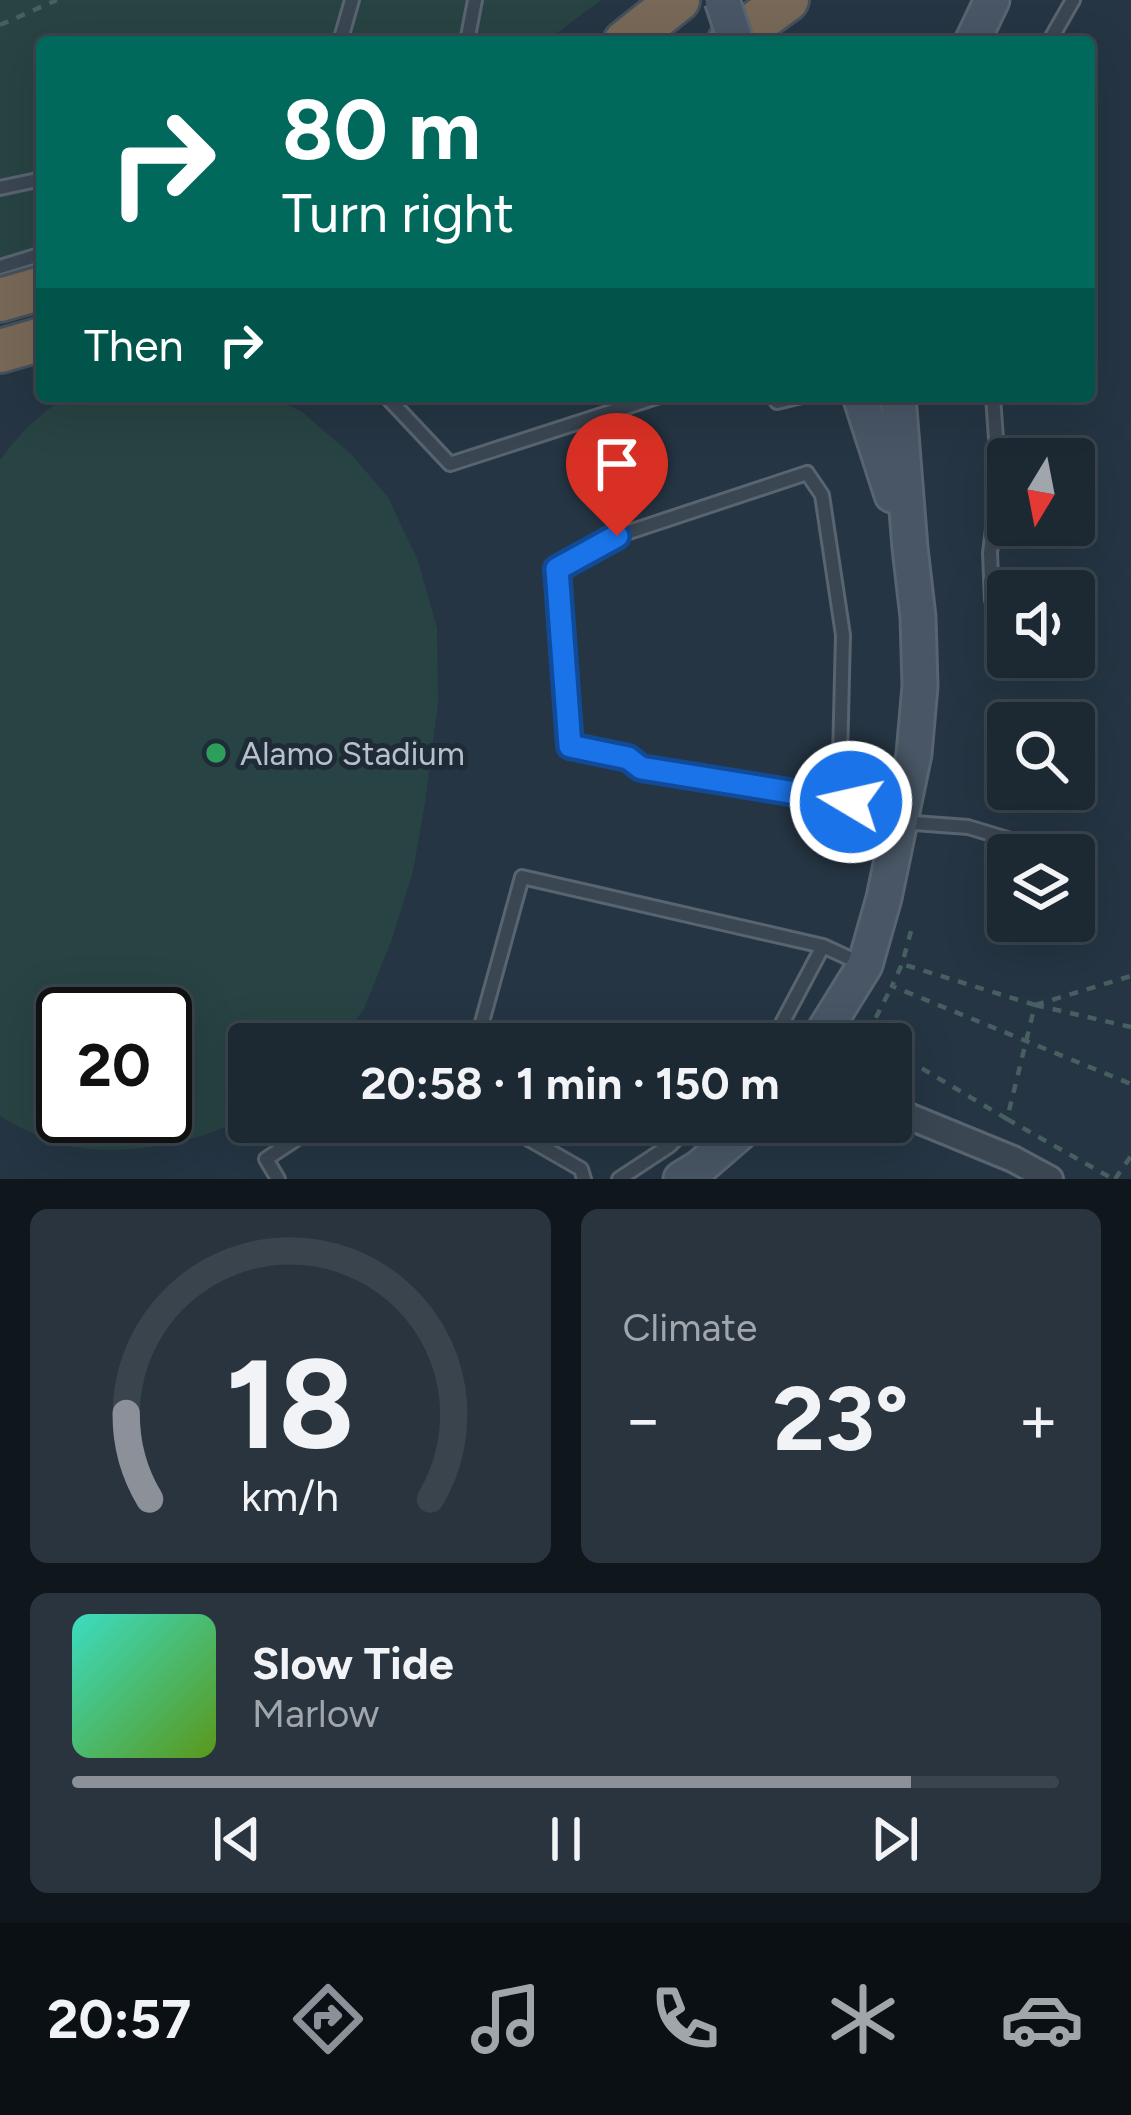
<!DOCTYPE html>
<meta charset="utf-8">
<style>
:root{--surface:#1c2832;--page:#29343e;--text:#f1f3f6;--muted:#a0a6ac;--line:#3a444d;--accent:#8c9099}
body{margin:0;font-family:Figtree,sans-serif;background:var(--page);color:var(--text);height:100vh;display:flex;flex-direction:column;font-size:45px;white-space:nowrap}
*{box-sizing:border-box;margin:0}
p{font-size:39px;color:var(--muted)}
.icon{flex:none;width:66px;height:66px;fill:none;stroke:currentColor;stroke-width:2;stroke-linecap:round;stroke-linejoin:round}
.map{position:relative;height:1179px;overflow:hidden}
.panel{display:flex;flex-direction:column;gap:30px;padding:30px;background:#0f161c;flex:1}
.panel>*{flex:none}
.banner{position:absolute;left:36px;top:36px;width:1059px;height:366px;border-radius:12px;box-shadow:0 12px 48px #0002,0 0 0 3px var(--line);background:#00695c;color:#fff;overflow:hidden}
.needle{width:78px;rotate:190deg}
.tools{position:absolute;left:987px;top:438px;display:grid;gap:24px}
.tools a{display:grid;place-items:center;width:108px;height:108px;border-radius:12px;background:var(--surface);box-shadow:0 12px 48px #0002,0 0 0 3px var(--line);font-size:60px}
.speed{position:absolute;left:36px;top:987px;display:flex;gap:24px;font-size:60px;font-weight:700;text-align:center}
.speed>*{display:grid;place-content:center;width:156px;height:156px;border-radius:50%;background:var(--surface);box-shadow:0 12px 48px #0002,0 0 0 3px var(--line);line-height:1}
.speed .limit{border:6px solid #111;border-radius:18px;background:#fff;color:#111}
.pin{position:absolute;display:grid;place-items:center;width:102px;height:102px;color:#fff;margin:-123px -51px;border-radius:50% 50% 50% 0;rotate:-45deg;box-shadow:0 0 12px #0007}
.pin .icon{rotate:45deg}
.me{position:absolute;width:132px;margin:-66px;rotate:279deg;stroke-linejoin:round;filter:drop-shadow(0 0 9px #0008)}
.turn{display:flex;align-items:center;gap:42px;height:252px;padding:0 48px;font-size:54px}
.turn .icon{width:156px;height:156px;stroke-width:2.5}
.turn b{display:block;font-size:84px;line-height:102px}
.then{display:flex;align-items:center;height:114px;padding:0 48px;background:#0003;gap:24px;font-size:45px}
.big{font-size:90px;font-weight:700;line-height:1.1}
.panel .tile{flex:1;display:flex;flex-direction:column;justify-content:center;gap:18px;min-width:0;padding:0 42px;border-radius:18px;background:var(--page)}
.panel .dial{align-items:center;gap:0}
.dial svg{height:312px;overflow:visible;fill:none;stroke:var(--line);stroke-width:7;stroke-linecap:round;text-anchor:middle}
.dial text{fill:var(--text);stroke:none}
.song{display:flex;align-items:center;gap:36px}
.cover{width:144px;height:144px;border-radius:18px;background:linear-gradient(135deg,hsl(170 70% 55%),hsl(90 70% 35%))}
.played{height:12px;border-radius:6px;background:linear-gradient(90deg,var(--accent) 85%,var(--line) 85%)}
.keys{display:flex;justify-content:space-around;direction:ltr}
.heat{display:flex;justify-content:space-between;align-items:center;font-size:66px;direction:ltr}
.panel .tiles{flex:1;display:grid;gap:30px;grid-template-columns:1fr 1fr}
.tile:last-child{grid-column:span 2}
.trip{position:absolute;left:228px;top:1023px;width:684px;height:120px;border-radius:12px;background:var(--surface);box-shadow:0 12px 48px #0002,0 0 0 3px var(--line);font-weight:700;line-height:120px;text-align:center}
.tabs{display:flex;height:192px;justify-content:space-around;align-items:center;background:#0b1014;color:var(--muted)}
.tabs .icon{width:84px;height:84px}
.tabs .current{color:var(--accent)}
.tabs b{font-size:54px;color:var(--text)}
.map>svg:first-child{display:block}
.green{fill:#284343;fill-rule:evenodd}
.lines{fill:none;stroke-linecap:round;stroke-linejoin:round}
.service-casing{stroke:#58646f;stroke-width:18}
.minor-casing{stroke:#58646f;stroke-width:30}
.secondary-casing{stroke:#58646f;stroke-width:39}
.motorway-casing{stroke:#45515c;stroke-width:48}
.path{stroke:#465f60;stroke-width:4.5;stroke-dasharray:9 9;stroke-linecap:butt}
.service{stroke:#3a4652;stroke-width:12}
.minor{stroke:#3a4652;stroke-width:24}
.secondary{stroke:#485665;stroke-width:33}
.motorway{stroke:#786857;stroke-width:42}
.secondary-bridge-casing{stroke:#58646f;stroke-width:39;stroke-linecap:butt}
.secondary-bridge{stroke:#485665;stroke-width:33}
.route-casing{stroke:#114b97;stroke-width:30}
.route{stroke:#1a73e8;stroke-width:21}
.leisure-dot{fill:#2e9e5b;stroke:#1f2b37;stroke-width:4.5}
.labels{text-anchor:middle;stroke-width:10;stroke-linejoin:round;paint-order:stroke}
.poi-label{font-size:33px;fill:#b7c1cc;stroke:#1f2b37;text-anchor:start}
</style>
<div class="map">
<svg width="1131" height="1179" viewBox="0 0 1131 1179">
<rect width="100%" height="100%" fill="#253543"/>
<path class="green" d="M0 0H601L545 42H42V256L0 267Z
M69 396H270L302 412 350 453 388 497 418 561 437 628 438 703 425 803 413 871 391 942 364 1009 337 1044H249V1113C208 1144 118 1157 69 1146 45 1141 21 1129 0 1116V460C19 434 41 411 69 396ZM63 1014H165V1116H63Z"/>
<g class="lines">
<defs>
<path id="service" d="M340 42 352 0
M467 42 475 0
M1049 42 1073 0
M0 188 42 179
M0 267 42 254
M386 396 450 464 660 396
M773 396 777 402 802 396
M992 600 990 553 999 482 993 396
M839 800 843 635 822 495 807 473 617 536 557 569 570 746 628 758 641 768 851 802 901 822 968 827 1011 840 1010 855
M1009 921V929
M476 1044 522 877 823 946 864 965
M771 1044 823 946
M499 1122 581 1169 584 1179
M624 1122 656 1133 669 1146 694 1122
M278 1179 266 1159 322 1122
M619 1179 669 1146"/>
<path id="minor" d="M891 1109 1013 1159 1050 1179"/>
<path id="secondary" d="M972 42 992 0
M860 396 892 495
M816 1044 865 965 884 898 914 754 920 686 918 617 910 548 898 396
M681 1179 699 1168 752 1122"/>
<path id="motorway" d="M625 42 678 0
M729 42 787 0
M0 300 42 288
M0 351 42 339"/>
</defs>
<use href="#service" class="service-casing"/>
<use href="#minor" class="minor-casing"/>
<use href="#secondary" class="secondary-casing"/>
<use href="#motorway" class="motorway-casing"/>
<path class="path" d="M0 25 57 0
M911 931 902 964 892 986 1131 1084
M1035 1005 1131 976
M1035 1005 1131 1027
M881 1044 867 1035 892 986
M891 1050 1007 1119 1035 1005 902 964
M1007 1119 1113 1179
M1115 1179 1131 1156"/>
<use href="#service" class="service"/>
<use href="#minor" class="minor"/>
<use href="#secondary" class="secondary"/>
<use href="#motorway" class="motorway"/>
<defs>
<path id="secondary-bridge" d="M722 0 736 42"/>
</defs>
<use href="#secondary-bridge" class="secondary-bridge-casing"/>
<use href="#secondary-bridge" class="secondary-bridge"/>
</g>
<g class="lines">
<defs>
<path id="route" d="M617 536 557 569 570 746 628 758 641 768 851 802"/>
</defs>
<use href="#route" class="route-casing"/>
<use href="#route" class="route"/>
</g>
<circle class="leisure-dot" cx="216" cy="753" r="12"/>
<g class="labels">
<g class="poi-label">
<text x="240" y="765">Alamo Stadium</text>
</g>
</g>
</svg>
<div class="tools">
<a><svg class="needle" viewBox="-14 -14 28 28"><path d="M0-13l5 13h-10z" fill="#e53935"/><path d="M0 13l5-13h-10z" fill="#a0a6ac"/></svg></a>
<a><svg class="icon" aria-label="sound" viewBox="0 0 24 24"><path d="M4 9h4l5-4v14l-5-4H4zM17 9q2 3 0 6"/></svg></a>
<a><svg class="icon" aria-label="search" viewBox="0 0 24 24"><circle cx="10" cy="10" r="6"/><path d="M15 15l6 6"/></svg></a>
<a><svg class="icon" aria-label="layers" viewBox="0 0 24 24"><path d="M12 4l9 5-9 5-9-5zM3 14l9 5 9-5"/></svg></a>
</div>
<div class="speed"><div class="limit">20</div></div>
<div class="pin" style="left:617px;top:536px;background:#d93025"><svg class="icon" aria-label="arrive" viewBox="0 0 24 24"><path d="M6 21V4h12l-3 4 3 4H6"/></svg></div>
<svg class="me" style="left:851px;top:802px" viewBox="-20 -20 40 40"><circle r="17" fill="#1a73e8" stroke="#fff" stroke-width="3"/><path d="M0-11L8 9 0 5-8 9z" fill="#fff"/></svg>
<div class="trip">20:58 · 1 min · 150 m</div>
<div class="banner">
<div class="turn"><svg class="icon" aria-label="right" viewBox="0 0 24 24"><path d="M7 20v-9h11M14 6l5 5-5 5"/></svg><div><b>80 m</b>Turn right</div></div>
<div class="then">Then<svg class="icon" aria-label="right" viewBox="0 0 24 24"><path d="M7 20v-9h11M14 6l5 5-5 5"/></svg></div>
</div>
</div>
<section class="panel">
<div class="tiles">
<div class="tile dial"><svg viewBox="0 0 100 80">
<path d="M14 69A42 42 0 1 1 86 69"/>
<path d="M14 69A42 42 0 0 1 8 47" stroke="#8c9099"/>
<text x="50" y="56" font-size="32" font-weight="700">18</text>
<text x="50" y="72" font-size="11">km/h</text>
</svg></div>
<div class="tile"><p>Climate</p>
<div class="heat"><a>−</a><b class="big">23°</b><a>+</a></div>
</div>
<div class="tile">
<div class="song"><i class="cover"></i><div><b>Slow Tide</b><p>Marlow</p></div></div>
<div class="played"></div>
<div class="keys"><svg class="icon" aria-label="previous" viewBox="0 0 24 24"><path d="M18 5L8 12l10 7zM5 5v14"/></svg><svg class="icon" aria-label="pause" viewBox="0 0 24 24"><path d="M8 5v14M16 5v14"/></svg><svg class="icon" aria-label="next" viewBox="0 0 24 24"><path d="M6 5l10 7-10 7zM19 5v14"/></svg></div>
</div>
</div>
</section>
<nav class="tabs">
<b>20:57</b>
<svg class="icon current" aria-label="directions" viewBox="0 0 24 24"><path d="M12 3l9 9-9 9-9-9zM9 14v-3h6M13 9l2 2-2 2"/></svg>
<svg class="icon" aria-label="music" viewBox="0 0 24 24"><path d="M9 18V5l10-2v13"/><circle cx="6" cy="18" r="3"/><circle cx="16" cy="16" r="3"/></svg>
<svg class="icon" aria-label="phone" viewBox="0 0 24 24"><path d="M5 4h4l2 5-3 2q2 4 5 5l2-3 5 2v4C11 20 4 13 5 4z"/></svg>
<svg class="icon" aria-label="climate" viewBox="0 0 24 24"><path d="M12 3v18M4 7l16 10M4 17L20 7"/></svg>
<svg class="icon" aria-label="car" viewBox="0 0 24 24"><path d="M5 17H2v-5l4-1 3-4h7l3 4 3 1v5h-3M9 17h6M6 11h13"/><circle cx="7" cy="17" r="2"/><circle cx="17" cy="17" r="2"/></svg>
</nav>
